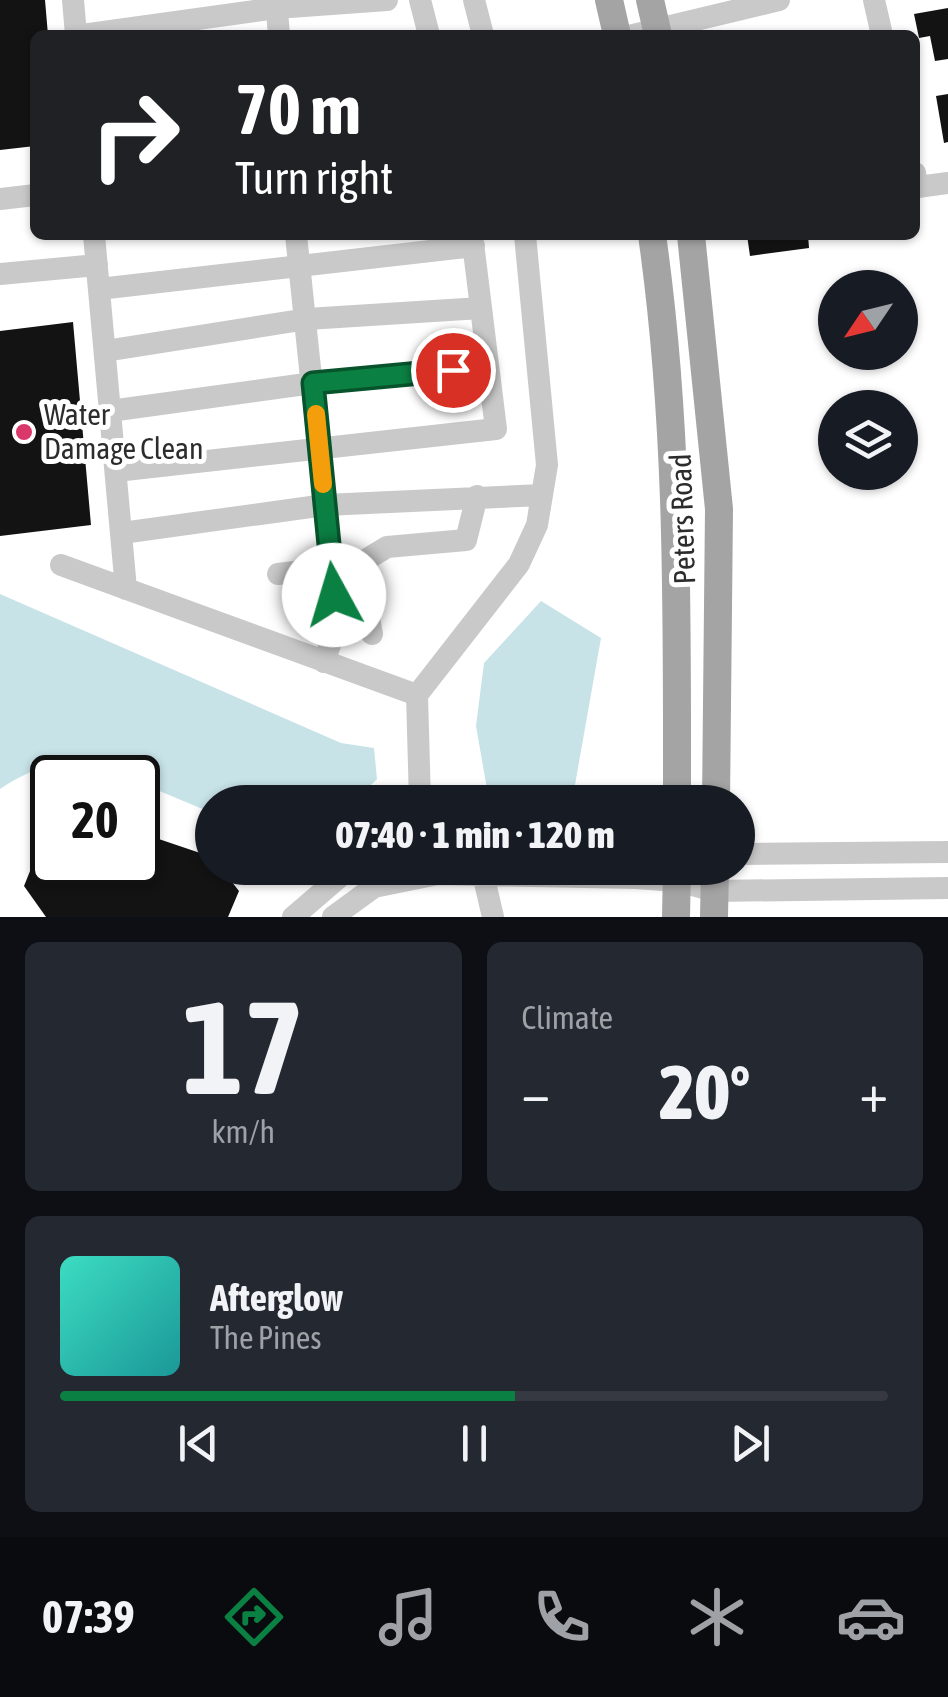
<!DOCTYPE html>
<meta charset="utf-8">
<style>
:root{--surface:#171b24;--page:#242831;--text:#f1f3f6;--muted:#9ea1a6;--line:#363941;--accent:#0b8043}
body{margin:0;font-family:"Asap Condensed",sans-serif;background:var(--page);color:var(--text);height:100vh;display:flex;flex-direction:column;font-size:38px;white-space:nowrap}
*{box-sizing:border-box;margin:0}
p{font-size:32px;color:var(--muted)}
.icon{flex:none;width:55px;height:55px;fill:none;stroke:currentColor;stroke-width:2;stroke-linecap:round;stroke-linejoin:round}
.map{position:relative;height:917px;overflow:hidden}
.sheet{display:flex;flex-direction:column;gap:25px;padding:25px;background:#0d0f14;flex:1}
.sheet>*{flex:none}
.guide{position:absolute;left:30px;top:30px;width:890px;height:210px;border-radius:15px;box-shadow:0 2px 8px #0004;background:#202124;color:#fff;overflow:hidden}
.needle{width:65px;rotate:235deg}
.tools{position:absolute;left:818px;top:270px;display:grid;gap:20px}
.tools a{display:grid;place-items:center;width:100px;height:100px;border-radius:50%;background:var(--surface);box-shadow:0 2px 8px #0004;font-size:50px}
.speed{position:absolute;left:30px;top:755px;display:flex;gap:20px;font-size:50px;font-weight:700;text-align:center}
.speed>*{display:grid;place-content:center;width:130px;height:130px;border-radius:50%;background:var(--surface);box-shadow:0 2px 8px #0004;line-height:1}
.speed .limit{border:5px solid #111;border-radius:15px;background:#fff;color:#111}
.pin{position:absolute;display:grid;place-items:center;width:85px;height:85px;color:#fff;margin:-42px;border:5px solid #fff;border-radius:50%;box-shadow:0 2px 10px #0007}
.me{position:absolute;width:110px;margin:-55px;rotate:354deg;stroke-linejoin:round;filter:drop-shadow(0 0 8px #0008)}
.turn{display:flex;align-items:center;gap:35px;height:210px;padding:0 40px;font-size:45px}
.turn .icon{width:130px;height:130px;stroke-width:2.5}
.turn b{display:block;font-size:70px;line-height:85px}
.big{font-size:75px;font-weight:800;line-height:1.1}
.sheet .card{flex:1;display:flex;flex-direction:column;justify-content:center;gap:15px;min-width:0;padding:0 35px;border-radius:15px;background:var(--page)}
.sheet .dial{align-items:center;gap:0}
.dial b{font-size:130px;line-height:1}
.song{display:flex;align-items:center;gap:30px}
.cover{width:120px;height:120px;border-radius:15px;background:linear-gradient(135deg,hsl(170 70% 55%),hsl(180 70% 35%))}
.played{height:10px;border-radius:5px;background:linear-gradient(90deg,var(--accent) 55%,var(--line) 55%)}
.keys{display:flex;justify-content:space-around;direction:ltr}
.heat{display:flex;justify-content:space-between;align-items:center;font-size:55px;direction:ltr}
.sheet .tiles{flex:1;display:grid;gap:25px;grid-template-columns:1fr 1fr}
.card:last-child{grid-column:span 2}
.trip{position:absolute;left:195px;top:785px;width:560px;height:100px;border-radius:50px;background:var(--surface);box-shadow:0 2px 8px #0004;font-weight:800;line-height:100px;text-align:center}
.tab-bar{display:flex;height:160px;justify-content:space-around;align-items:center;background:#090b0e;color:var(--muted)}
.tab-bar .icon{width:70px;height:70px}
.tab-bar .current{color:var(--accent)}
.tab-bar b{font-size:45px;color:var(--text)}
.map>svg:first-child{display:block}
.water{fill:#c7e3e8}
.building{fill:#131313}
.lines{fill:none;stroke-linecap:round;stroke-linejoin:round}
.minor{stroke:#c9c9c9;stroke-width:22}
.major{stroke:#a4a4a4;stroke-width:28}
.route-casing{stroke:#07532c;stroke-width:25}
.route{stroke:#0b8043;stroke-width:18}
.slow{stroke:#f59e0b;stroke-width:18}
.poi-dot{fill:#da376a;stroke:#fff;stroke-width:4}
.labels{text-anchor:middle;stroke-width:10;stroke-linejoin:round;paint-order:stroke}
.poi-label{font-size:30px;fill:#2c2c2c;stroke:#fff;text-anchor:start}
.street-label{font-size:30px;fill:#2c2c2c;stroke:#fff}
</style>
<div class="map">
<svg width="948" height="917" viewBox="0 0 948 917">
<rect width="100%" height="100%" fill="#fff"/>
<path class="water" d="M0 594 341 743 374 748 377 779C344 817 261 802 212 802V813L138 782V778C118 778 103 762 84 760 56 758 22 774 0 789Z
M541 601 601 638 573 796 487 789 476 726 484 663Z"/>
<path class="building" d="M0 0H45L48 35H35V146L0 150Z
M948 8V59L935 61 930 36 919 38 914 14Z
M948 94V142L944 143 936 96Z
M747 235H808L809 248 750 256Z
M73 322 91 525 0 536V331Z
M52 827V862H138V832L212 857V868H221L239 891 228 917H46L24 886 47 829Z"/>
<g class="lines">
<path class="minor" d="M73 0 76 35
M276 0 279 35
M420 0 429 35
M474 0 483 35
M874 0 882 35
M82 35 276 8 387 0
M633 35 779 0
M915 173 918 187 948 183
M0 199 35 195
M94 235 126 589
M296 235 337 625 324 662
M0 274 97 265
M99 289 474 246
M105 351 307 319 481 308
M110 411 313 383 488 367
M116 471 496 429 472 235
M122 533 325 505 542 495
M359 564 372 634
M61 565 417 695
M278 574 359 564 387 547 466 540 477 496
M420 802 417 695 519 564 537 525 547 465 525 235
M738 854 948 852
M483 874 493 917
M293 917 350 868
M333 917 374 887 438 874 636 878 677 881 714 891 948 888"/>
<path class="major" d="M609 0 617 35
M650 0 658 35
M652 235C679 424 677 612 677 802
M691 235 719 509 716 802
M676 917 677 868
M714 917 715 868"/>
</g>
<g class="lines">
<defs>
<path id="route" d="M334 595 313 383 453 370"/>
</defs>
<use href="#route" class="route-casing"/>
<use href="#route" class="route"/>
<path class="slow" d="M316 414 323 484"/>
</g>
<circle class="poi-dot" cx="24" cy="432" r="10"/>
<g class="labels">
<g class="poi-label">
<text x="44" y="425">Water<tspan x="44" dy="34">Damage Clean</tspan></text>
</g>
<g class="street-label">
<text transform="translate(683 519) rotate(-92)" y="10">Peters Road</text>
</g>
</g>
</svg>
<div class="tools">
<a><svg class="needle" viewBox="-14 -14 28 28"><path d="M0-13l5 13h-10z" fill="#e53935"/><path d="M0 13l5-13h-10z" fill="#9ea1a6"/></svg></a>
<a><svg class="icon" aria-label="layers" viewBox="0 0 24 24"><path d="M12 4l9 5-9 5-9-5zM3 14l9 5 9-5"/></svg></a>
</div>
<div class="speed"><div class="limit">20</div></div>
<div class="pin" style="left:453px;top:370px;background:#d93025"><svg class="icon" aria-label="arrive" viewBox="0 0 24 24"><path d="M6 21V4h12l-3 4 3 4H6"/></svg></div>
<svg class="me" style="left:334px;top:595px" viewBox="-20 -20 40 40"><circle r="19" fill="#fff"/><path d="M0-13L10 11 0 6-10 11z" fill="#0b8043"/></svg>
<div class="trip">07:40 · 1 min · 120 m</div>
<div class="guide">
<div class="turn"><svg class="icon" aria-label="right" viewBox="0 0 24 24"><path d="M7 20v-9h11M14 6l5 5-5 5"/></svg><div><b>70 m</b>Turn right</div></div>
</div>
</div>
<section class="sheet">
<div class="tiles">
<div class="card dial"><b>17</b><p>km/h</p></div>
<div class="card"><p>Climate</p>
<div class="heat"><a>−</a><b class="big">20°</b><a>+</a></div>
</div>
<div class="card">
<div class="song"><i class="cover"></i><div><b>Afterglow</b><p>The Pines</p></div></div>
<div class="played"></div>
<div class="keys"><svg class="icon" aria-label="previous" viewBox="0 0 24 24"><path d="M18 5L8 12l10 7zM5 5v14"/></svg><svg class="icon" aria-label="pause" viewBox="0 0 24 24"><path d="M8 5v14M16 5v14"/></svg><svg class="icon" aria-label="next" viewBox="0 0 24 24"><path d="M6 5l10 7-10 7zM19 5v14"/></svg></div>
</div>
</div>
</section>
<nav class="tab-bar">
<b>07:39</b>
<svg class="icon current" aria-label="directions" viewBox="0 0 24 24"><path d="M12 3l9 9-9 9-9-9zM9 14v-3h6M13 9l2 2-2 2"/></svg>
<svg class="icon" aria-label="music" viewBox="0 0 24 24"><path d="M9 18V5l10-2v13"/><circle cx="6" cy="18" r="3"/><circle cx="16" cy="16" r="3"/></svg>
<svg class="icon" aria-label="phone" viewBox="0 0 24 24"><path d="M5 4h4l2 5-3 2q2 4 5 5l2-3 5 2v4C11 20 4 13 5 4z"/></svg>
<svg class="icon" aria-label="climate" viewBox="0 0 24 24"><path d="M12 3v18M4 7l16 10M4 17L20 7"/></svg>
<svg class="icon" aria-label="car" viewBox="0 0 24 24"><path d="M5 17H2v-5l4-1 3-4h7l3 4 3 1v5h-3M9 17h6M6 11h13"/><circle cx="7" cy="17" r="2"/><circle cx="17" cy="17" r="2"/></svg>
</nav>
